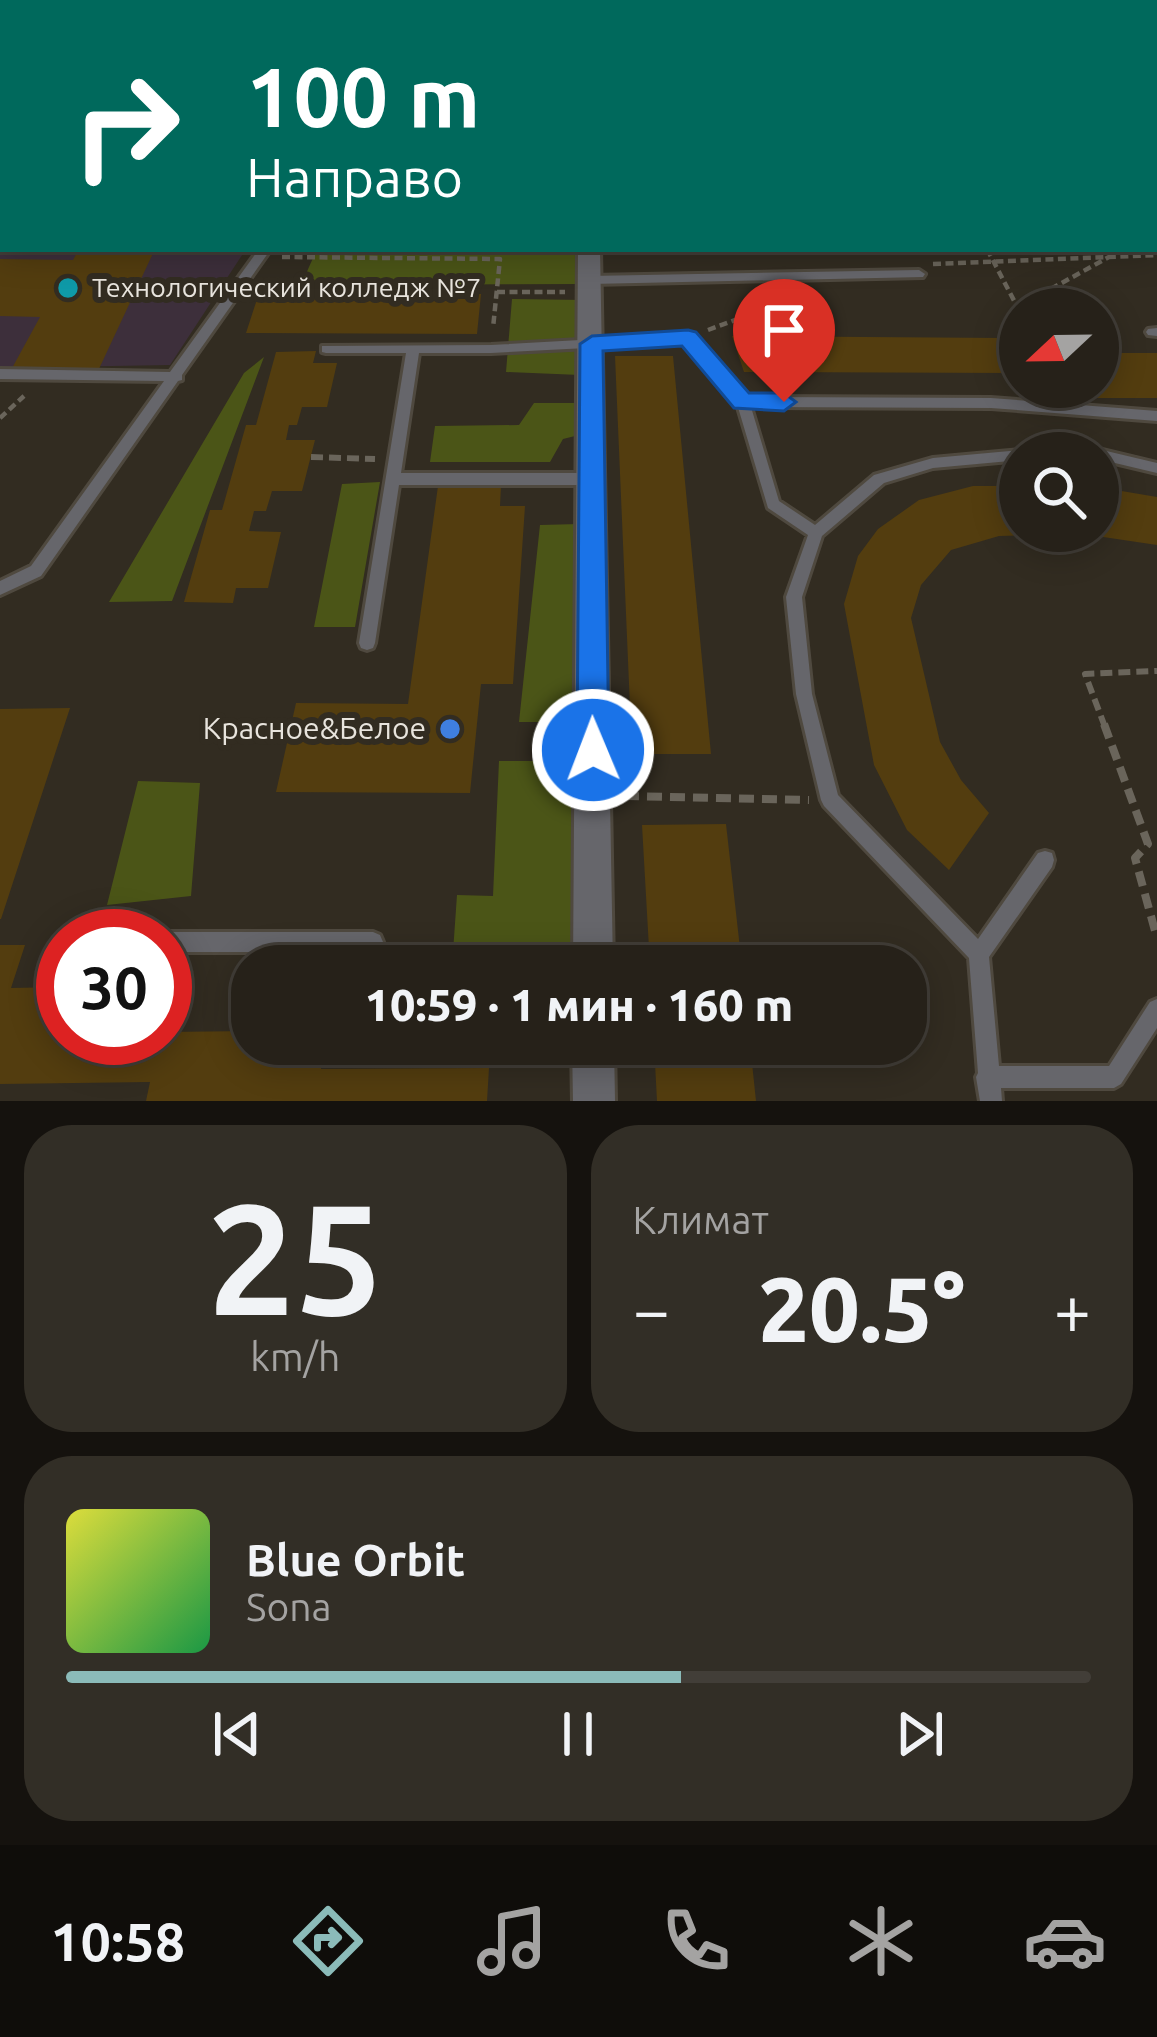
<!DOCTYPE html>
<html lang="ru">
<meta charset="utf-8">
<style>
:root{--surface:#262119;--page:#322e26;--text:#f1f3f6;--muted:#a4a3a2;--line:#423e38;--accent:#8bbbb9}
body{margin:0;font-family:Ubuntu,sans-serif;background:var(--page);color:var(--text);height:100vh;display:flex;flex-direction:column;font-size:45px;white-space:nowrap}
*{box-sizing:border-box;margin:0}
p{font-size:39px;color:var(--muted)}
.icon{flex:none;width:66px;height:66px;fill:none;stroke:currentColor;stroke-width:2;stroke-linecap:round;stroke-linejoin:round}
.map{position:relative;height:1101px;overflow:hidden}
.details{display:flex;flex-direction:column;gap:24px;padding:24px;background:#15120e;flex:1}
.details>*{flex:none}
.guide{position:absolute;left:0px;top:0px;width:1158px;height:252px;box-shadow:0 6px 30px #0003,0 0 0 3px var(--line);background:#00695c;color:#fff;overflow:hidden}
.needle{width:78px;rotate:248deg}
.buttons{position:absolute;left:999px;top:288px;display:grid;gap:24px}
.buttons a{display:grid;place-items:center;width:120px;height:120px;border-radius:50%;background:var(--surface);box-shadow:0 6px 30px #0003,0 0 0 3px var(--line);font-size:60px}
.speed{position:absolute;left:36px;top:909px;display:flex;gap:24px;font-size:60px;font-weight:700;text-align:center}
.speed>*{display:grid;place-content:center;width:156px;height:156px;border-radius:50%;background:var(--surface);box-shadow:0 6px 30px #0003,0 0 0 3px var(--line);line-height:1}
.speed .limit{border:18px solid #d22;background:#fff;color:#111}
.pin{position:absolute;display:grid;place-items:center;width:102px;height:102px;color:#fff;margin:-123px -51px;border-radius:50% 50% 50% 0;rotate:-45deg;box-shadow:0 0 12px #0007}
.pin .icon{rotate:45deg}
.me{position:absolute;width:132px;margin:-66px;rotate:359deg;stroke-linejoin:round;filter:drop-shadow(0 0 9px #0008)}
.turn{display:flex;align-items:center;gap:42px;height:252px;padding:0 48px;font-size:54px}
.turn .icon{width:156px;height:156px;stroke-width:2.5}
.turn b{display:block;font-size:84px;line-height:102px}
.big{font-size:90px;font-weight:800;line-height:1.1}
.details .tile{flex:1;display:flex;flex-direction:column;justify-content:center;gap:18px;min-width:0;padding:0 42px;border-radius:48px;background:var(--page)}
.details .dial{align-items:center;gap:0}
.dial b{font-size:156px;line-height:1}
.song{display:flex;align-items:center;gap:36px}
.cover{width:144px;height:144px;border-radius:18px;background:linear-gradient(135deg,hsl(60 70% 55%),hsl(140 70% 35%))}
.played{height:12px;border-radius:6px;background:linear-gradient(90deg,var(--accent) 60%,var(--line) 60%)}
.keys{display:flex;justify-content:space-around;direction:ltr}
.heat{display:flex;justify-content:space-between;align-items:center;font-size:66px;direction:ltr}
.details .tiles{flex:1;display:grid;gap:24px;grid-template-columns:1fr 1fr}
.tile:last-child{grid-column:span 2}
.trip{position:absolute;left:231px;top:945px;width:696px;height:120px;border-radius:48px;background:var(--surface);box-shadow:0 6px 30px #0003,0 0 0 3px var(--line);font-weight:800;line-height:120px;text-align:center}
.tab-bar{display:flex;height:192px;justify-content:space-around;align-items:center;background:#0f0d0a;color:var(--muted)}
.tab-bar .icon{width:84px;height:84px}
.tab-bar .current{color:var(--accent)}
.tab-bar b{font-size:54px;color:var(--text)}
.map>svg:first-child{display:block}
.education{fill:#3d2f3b}
.green{fill:#4b5517}
.building{fill:#533d0f}
.lines{fill:none;stroke-linecap:round;stroke-linejoin:round}
.lane-casing{stroke:#4f493f;stroke-width:6}
.street-casing{stroke:#4f493f;stroke-width:6}
.path-far2{stroke:#6a655b;stroke-width:4.5;stroke-dasharray:8 4.5;stroke-linecap:butt}
.path-far1{stroke:#6a655b;stroke-width:6;stroke-dasharray:12 6;stroke-linecap:butt}
.path{stroke:#6a655b;stroke-width:8;stroke-dasharray:15 8;stroke-linecap:butt}
.lane{fill:#66666b;fill-rule:evenodd}
.street{fill:#66666b;fill-rule:evenodd}
.route{fill:#1a73e8;stroke:#114b97;stroke-width:3}
.culture-dot{fill:#0f9aa8;stroke:#322c21;stroke-width:4.5}
.shop-dot{fill:#3f7fe0;stroke:#322c21;stroke-width:4.5}
.labels{text-anchor:middle;stroke-width:12;stroke-linejoin:round;paint-order:stroke}
.far-poi-label{font-size:27px;fill:#e8e4dd;stroke:#322c21;text-anchor:start}
.poi-label{font-size:30px;fill:#e8e4dd;stroke:#322c21;text-anchor:end}
</style>
<div class="map">
<svg width="1157" height="1101" viewBox="0 0 1157 1101">
<rect width="100%" height="100%" fill="#322c21"/>
<path class="education" d="M0 180 3 249H246L170 365 0 368Z"/>
<path class="green" d="M317 249H582L581 284 301 285Z
M512 299 584 300 580 375 506 372Z
M264 357 172 601 109 602 244 373Z
M534 403H586L583 434 563 439 550 462H430L435 426 519 425Z
M380 482 355 627H314L342 484Z
M579 524 577 722H519L540 525Z
M499 761H576L574 966H452L457 895 493 896Z
M138 781 200 783 191 896 107 905Z"/>
<path class="building" d="M79 249H155L98 371 11 370 40 317 0 316V259L73 260Z
M259 293 481 294 477 334 246 333Z
M732 336 1005 338 1013 358H1006L1012 373 744 372Z
M316 351 313 363H337L327 407H302L297 425H289L286 440H315L302 491H272L266 511H254L249 531 281 532 268 588H236L233 603 184 602 210 510H222L246 425H256L276 352Z
M1098 353H1157V398H1091L1086 387H1098Z
M615 356H673L711 754H632Z
M501 485 500 506H525L513 684H481L470 793 276 792 296 703 408 704 438 486Z
M973 486H1020V531H1043V535L999 536 951 550 921 585 911 618 940 742 961 780 989 813 949 870 907 830 874 765 844 604 858 556 878 529 919 500Z
M1098 487 1157 497V545L1083 534 1098 531Z
M70 708 1 919H0V709Z
M726 824 742 966H650L642 825Z
M0 945H25L11 988 63 987V1038H165V1032L252 1031V1044H323L321 1069 489 1068 487 1101H146L150 1082 0 1084Z
M654 1044H750L756 1101H657Z"/>
<g class="lines">
<defs>
<path id="lane" d="M453 0H463L460 3H450Z
M670 0H678V3H670Z
M855 0H863L864 3H856Z
M259 249H271L182 375V380L178 381 41 576 0 595V581L31 566 164 381 0 379V369L170 372Z
M919 270 925 274 923 277 590 284 584 280 590 276Z
M1157 328V336L1148 335 1146 332 1148 329Z
M688 334 692 335 746 397 991 398 1157 411V421L991 408 751 407 779 501 815 525 874 475 933 458 1020 450 1025 451 1026 453H1020V460L933 468 884 483 822 536 802 597 812 694 838 795 978 939 1038 853 1045 851 1052 853 1054 860 1052 867 989 957 999 1066H1109L1150 1002 1157 999V1028L1121 1084 1114 1088H1001L1002 1101H980L976 1077 978 1073 969 958 824 806 821 800 796 694 786 597 808 535 768 508 737 404 685 343 491 353H419L401 473H590L597 479 590 485H399L375 643 373 648 367 650 361 648 359 643 406 353H326L322 352V346L491 345Z
M1098 449 1157 463V473L1098 459V453H1092Z
M165 932H373L380 935 383 942 380 966H360L362 952H165V936H158Z"/>
<path id="street" d="M580 0H598V3H580Z
M578 249H600L613 966H573Z
M572 1044H614L615 1101H573Z"/>
</defs>
<use href="#lane" class="lane-casing"/>
<use href="#street" class="street-casing"/>
<path class="path-far2" d="M987 249 1020 312
M282 257 500 259 493 328
M933 264 1157 255
M497 292H565
M1018 307 1109 257
M708 330 797 297
M0 418 24 396"/>
<path class="path-far1" d="M311 457 375 459
M1105 727 1085 674 1157 671"/>
<path class="path" d="M1104 724 1148 844 1135 858 1157 938
M624 796 809 800"/>
<use href="#lane" class="lane"/>
<use href="#street" class="street"/>
</g>
<path class="route" d="M688 330 696 332 749 393H784L796 402 784 411 734 408 682 346 603 351 609 750 604 761 593 765 582 761 577 750 580 344 592 336Z"/>
<circle class="culture-dot" cx="68" cy="288" r="12"/>
<circle class="shop-dot" cx="450" cy="729" r="12"/>
<g class="labels">
<g class="far-poi-label">
<text x="92" y="297">Технологический колледж №7</text>
</g>
<g class="poi-label">
<text x="426" y="739">Красное&amp;Белое</text>
</g>
</g>
</svg>
<div class="buttons">
<a><svg class="needle" viewBox="-14 -14 28 28"><path d="M0-13l5 13h-10z" fill="#e53935"/><path d="M0 13l5-13h-10z" fill="#a4a3a2"/></svg></a>
<a><svg class="icon" aria-label="search" viewBox="0 0 24 24"><circle cx="10" cy="10" r="6"/><path d="M15 15l6 6"/></svg></a>
</div>
<div class="speed"><div class="limit">30</div></div>
<div class="pin" style="left:784px;top:402px;background:#d93025"><svg class="icon" aria-label="arrive" viewBox="0 0 24 24"><path d="M6 21V4h12l-3 4 3 4H6"/></svg></div>
<svg class="me" style="left:593px;top:750px" viewBox="-20 -20 40 40"><circle r="17" fill="#1a73e8" stroke="#fff" stroke-width="3"/><path d="M0-11L8 9 0 5-8 9z" fill="#fff"/></svg>
<div class="trip">10:59 · 1 мин · 160 m</div>
<div class="guide">
<div class="turn"><svg class="icon" aria-label="right" viewBox="0 0 24 24"><path d="M7 20v-9h11M14 6l5 5-5 5"/></svg><div><b>100 m</b>Направо</div></div>
</div>
</div>
<section class="details">
<div class="tiles">
<div class="tile dial"><b>25</b><p>km/h</p></div>
<div class="tile"><p>Климат</p>
<div class="heat"><a>−</a><b class="big">20.5°</b><a>+</a></div>
</div>
<div class="tile">
<div class="song"><i class="cover"></i><div><b>Blue Orbit</b><p>Sona</p></div></div>
<div class="played"></div>
<div class="keys"><svg class="icon" aria-label="previous" viewBox="0 0 24 24"><path d="M18 5L8 12l10 7zM5 5v14"/></svg><svg class="icon" aria-label="pause" viewBox="0 0 24 24"><path d="M8 5v14M16 5v14"/></svg><svg class="icon" aria-label="next" viewBox="0 0 24 24"><path d="M6 5l10 7-10 7zM19 5v14"/></svg></div>
</div>
</div>
</section>
<nav class="tab-bar">
<b>10:58</b>
<svg class="icon current" aria-label="directions" viewBox="0 0 24 24"><path d="M12 3l9 9-9 9-9-9zM9 14v-3h6M13 9l2 2-2 2"/></svg>
<svg class="icon" aria-label="music" viewBox="0 0 24 24"><path d="M9 18V5l10-2v13"/><circle cx="6" cy="18" r="3"/><circle cx="16" cy="16" r="3"/></svg>
<svg class="icon" aria-label="phone" viewBox="0 0 24 24"><path d="M5 4h4l2 5-3 2q2 4 5 5l2-3 5 2v4C11 20 4 13 5 4z"/></svg>
<svg class="icon" aria-label="climate" viewBox="0 0 24 24"><path d="M12 3v18M4 7l16 10M4 17L20 7"/></svg>
<svg class="icon" aria-label="car" viewBox="0 0 24 24"><path d="M5 17H2v-5l4-1 3-4h7l3 4 3 1v5h-3M9 17h6M6 11h13"/><circle cx="7" cy="17" r="2"/><circle cx="17" cy="17" r="2"/></svg>
</nav>
